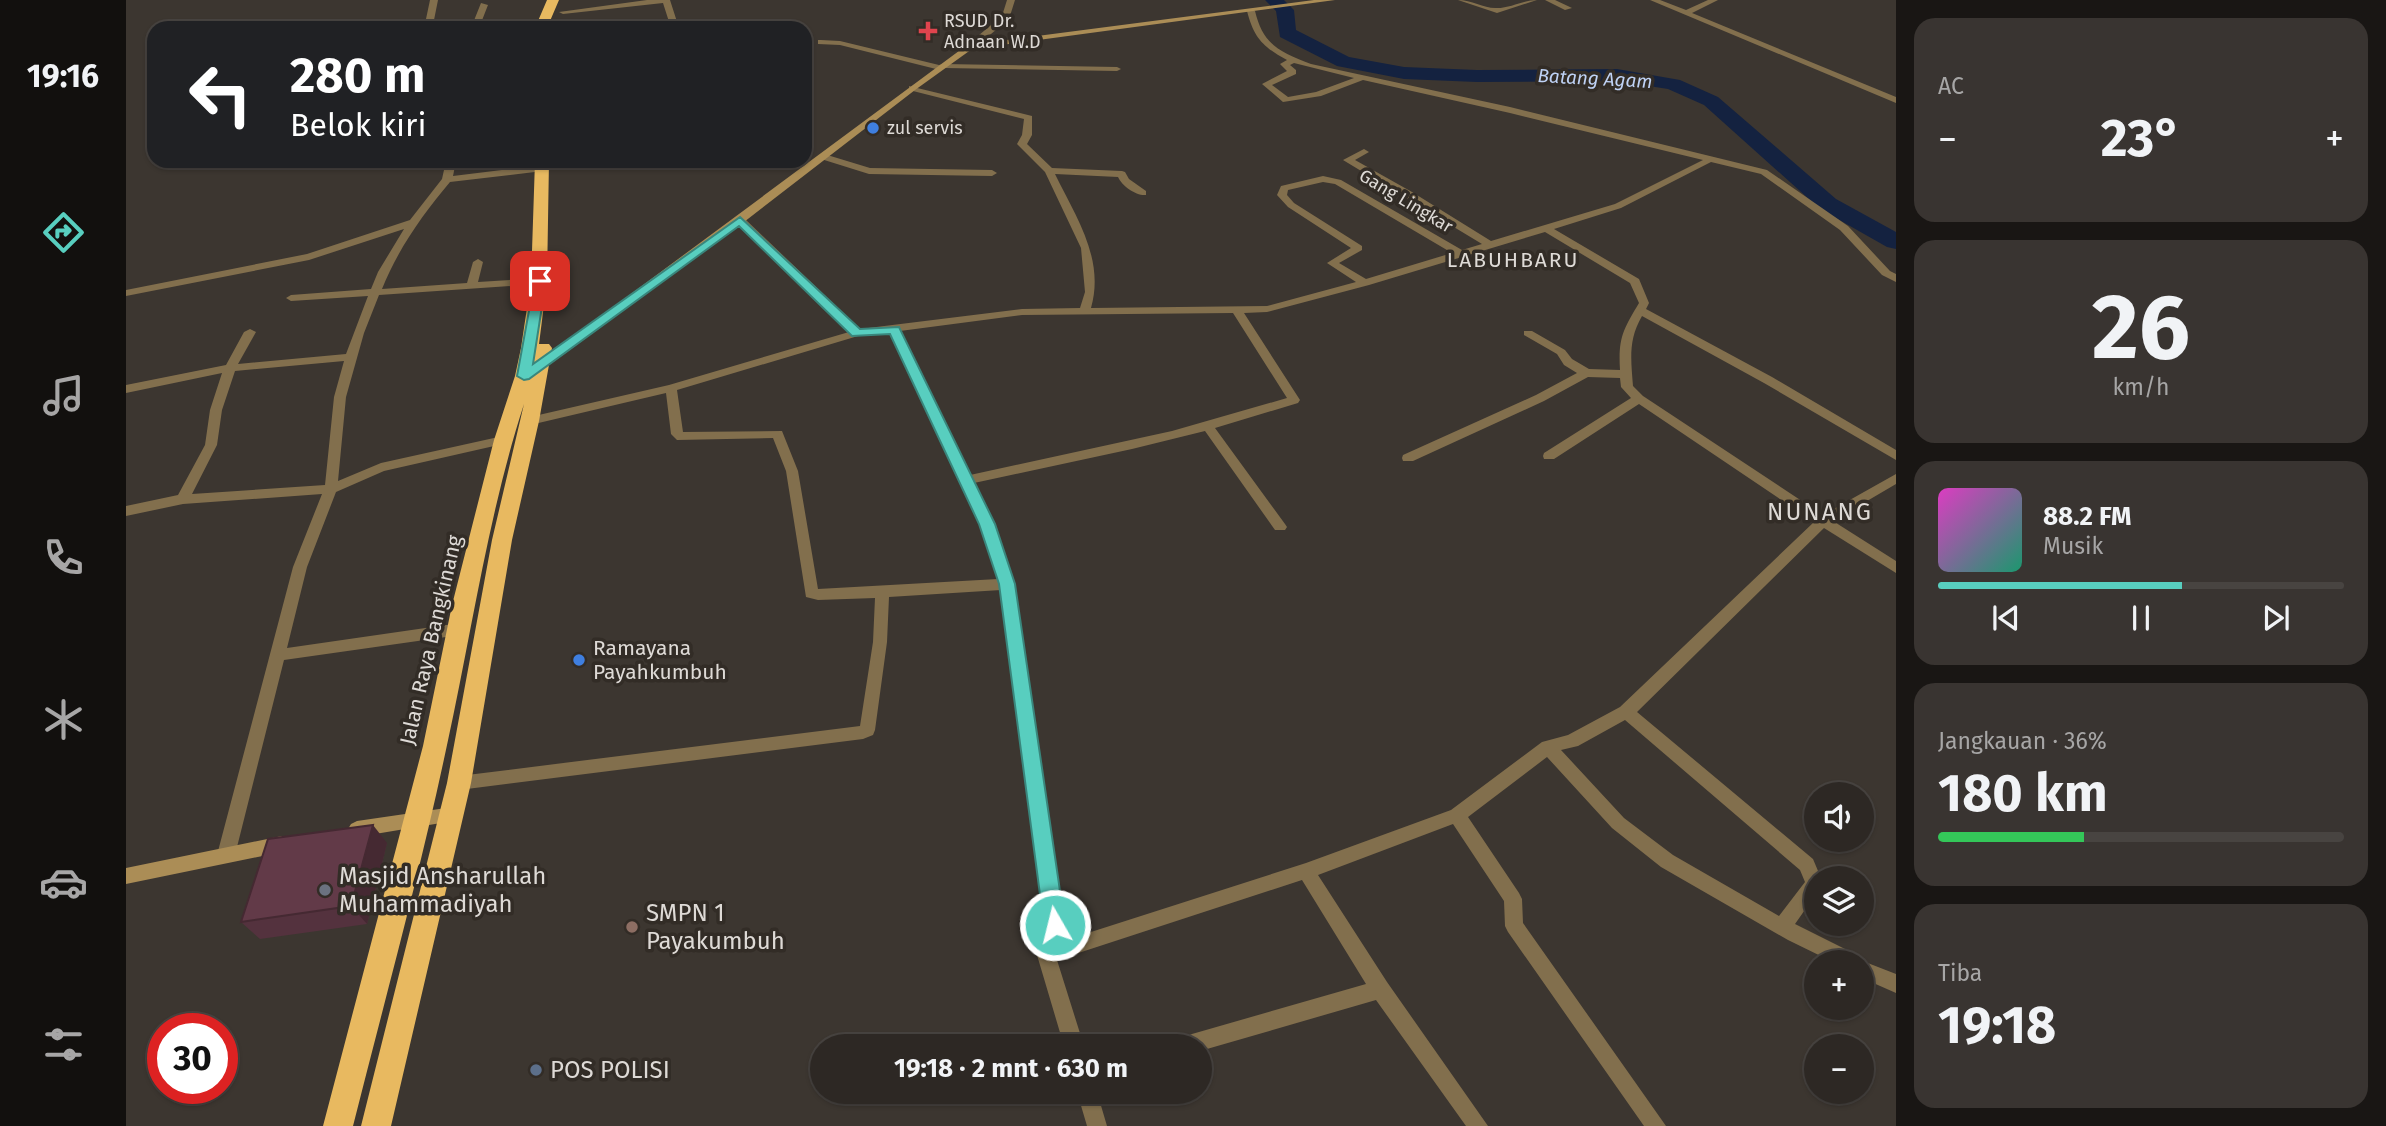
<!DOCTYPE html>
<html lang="id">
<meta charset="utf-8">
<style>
:root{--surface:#2d2824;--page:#393431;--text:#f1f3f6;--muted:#a7a6a6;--line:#484441;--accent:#58cebf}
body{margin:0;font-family:"Fira Sans",sans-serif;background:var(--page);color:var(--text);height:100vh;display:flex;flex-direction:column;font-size:26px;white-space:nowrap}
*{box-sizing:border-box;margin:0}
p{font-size:23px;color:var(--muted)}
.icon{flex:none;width:38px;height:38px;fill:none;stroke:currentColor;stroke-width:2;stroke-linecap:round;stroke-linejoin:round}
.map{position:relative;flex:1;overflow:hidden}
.details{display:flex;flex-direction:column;gap:18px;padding:18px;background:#191614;width:490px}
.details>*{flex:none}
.banner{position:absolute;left:21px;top:21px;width:665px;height:147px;border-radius:21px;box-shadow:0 2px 5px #0004,0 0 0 2px var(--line);background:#202124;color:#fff;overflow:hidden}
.buttons{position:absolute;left:1678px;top:782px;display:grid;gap:14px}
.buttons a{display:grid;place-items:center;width:70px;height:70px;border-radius:50%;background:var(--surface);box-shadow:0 2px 5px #0004,0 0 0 2px var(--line);font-size:35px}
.speed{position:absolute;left:21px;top:1013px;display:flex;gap:14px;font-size:35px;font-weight:700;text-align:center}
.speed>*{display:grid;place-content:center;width:91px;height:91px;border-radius:50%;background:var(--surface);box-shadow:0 2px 5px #0004,0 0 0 2px var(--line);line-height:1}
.speed .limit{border:10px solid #d22;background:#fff;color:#111}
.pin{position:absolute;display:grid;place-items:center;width:60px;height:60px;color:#fff;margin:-30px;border-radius:14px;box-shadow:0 4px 10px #0006}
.me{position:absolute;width:77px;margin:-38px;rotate:352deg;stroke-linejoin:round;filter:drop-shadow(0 0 5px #0008)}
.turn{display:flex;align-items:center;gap:24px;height:147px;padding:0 28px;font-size:32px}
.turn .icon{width:91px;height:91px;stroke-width:2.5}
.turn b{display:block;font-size:49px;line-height:60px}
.big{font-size:52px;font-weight:700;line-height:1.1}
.details .widget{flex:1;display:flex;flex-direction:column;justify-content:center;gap:10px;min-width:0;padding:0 24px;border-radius:21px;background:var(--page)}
.details .dial{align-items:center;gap:0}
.dial b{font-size:91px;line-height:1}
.song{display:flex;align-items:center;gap:21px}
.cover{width:84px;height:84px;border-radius:10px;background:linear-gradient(135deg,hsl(310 70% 55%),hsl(160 70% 35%))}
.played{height:7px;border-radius:4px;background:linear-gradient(90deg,var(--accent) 60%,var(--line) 60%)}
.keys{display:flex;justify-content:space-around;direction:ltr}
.heat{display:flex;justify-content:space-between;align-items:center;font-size:38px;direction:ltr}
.charge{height:10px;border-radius:5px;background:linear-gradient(90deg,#34c759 36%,var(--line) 0)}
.trip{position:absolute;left:684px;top:1034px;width:402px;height:70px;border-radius:35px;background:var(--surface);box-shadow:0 2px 5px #0004,0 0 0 2px var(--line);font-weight:700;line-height:70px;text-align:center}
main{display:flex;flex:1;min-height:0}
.menu{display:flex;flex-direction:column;width:126px;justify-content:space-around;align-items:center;background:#12100e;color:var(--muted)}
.menu .icon{width:49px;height:49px}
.menu .selected{color:var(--accent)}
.menu b{font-size:32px;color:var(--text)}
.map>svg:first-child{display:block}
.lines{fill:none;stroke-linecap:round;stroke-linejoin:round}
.river{fill:#142240;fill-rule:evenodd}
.street{fill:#826f4d;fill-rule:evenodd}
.secondary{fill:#ab8d56;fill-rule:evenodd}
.highway{fill:#e8b960;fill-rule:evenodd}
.wall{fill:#54323e}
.shaded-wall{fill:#452932}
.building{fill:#623a48;stroke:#452932;stroke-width:2}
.route{fill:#58cebf;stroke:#39867c;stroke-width:2}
.health-dot{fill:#e0444e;stroke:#322c26;stroke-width:2.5}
.shop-dot{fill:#3f7fe0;stroke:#322c26;stroke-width:2.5}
.worship-dot{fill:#6b7280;stroke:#322c26;stroke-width:2.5}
.education-dot{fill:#8d6e63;stroke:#322c26;stroke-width:2.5}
.service-dot{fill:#5c6f8a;stroke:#322c26;stroke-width:2.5}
.labels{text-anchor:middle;stroke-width:7;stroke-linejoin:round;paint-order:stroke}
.far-poi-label{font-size:18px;fill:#dedad6;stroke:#322c26;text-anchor:start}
.far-street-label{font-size:18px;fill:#dedad6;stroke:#322c26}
.far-water-label{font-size:19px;font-style:italic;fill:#bfd2f5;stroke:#322c26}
.far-quarter-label{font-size:21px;letter-spacing:2px;fill:#dedad6;stroke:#322c26}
.street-label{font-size:21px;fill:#dedad6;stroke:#322c26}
.poi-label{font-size:21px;fill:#dedad6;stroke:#322c26;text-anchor:start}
.quarter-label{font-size:24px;letter-spacing:2px;fill:#dedad6;stroke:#322c26}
.near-poi-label{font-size:24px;fill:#dedad6;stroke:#322c26;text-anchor:start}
</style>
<main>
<nav class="menu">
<b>19:16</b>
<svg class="icon selected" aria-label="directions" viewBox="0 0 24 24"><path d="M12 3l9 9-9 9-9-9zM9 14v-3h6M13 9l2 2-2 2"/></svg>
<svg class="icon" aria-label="music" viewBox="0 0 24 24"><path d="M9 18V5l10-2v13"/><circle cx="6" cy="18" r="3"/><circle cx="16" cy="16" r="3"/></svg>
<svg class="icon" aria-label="phone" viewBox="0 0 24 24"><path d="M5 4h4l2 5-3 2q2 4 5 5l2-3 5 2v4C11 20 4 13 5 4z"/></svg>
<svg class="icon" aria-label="climate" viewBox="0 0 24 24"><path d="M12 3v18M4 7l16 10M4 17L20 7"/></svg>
<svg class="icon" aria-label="car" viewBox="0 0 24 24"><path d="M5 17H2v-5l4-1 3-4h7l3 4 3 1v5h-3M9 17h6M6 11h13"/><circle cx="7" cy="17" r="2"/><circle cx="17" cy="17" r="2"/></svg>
<svg class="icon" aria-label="filters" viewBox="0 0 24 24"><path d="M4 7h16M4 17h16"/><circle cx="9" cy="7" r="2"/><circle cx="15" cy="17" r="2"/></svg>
</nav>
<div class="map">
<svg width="1770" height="1126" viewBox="0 0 1770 1126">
<rect width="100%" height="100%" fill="#3c3630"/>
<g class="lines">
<path class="river" d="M1139 0H1158L1168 10 1170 30 1223 57 1278 67 1351 70 1491 69 1554 80 1592 97 1710 199 1770 232V249L1761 247 1694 209 1578 105 1542 89 1491 81 1351 82 1278 79 1211 66 1154 37 1150 11Z"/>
<path class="street" d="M304 0H312L308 20 300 28H292L300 19Z
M521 0H544L553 28H545L537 3 437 14 433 12Z
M881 0H889L883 19 847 49H841V45L876 16Z
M1332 0C1346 0 1359 9 1371 8 1385 8 1397 0 1411 0L1371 13Z
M1419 0H1429L1446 8 1439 10Z
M1524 0H1534L1560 10 1582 0H1592L1566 13 1770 97V103Z
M355 3 362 5 353 28H345Z
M1125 9 1129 11C1137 45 1154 52 1185 64L1384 107 1641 170 1722 226 1764 271 1770 274V282L1756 275 1714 230 1635 174 1585 162 1495 208 1428 229 1513 279 1523 303 1520 309 1646 377 1770 450V460L1638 383 1516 316C1502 340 1505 360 1507 386L1517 396 1697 515 1770 474V484L1707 521 1770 561V573L1698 528 1511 712 1687 859 1695 878H1690V894L1669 924 1733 956 1734 960 1770 974V993L1736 978V962H1707L1662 940 1535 867 1486 828 1421 757 1342 817 1393 893 1396 899 1397 923 1540 1126H1518L1382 932 1379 926 1378 901 1327 824 1192 875 1261 982 1362 1126H1340L1250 1000 1074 1051V1046H1057L1059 1037 1066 1034 1240 984 1176 880 931 960 958 1046H938L911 955 913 949 922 945 875 590 763 597 761 642 749 730 747 735 737 739 333 790 327 788 325 783 327 778 333 776 734 726 747 642 749 598 692 600 680 597 660 471 647 438 551 440 545 434 540 393 404 425 398 421 404 417 543 385 723 332 610 222V218H618L734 329 896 309 954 308 959 292 955 248 919 172 891 144 896 135 898 119 783 90V86L906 116V135L901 144 926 168 996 171 999 172 1003 179 1020 191V195C1010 196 996 186 992 177L929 174C950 217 979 259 965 308L1141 306 1230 282 1201 263 1225 248 1162 207 1151 195 1155 186 1197 176 1215 180 1336 250 1356 244 1217 160 1238 149 1243 152 1229 160 1286 192 1365 241 1489 204 1577 160 1384 113 1237 80 1195 96 1157 102 1136 84 1161 71 1154 64 1161 60C1137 47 1128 38 1121 11ZM1168 63 1228 78 1190 92 1162 97 1146 85 1170 74V70L1164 65ZM1197 182 1209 184 1326 253 1240 279 1213 263 1236 250V246L1168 203 1161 195 1162 190ZM1419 232 1504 283 1513 303C1497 330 1492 338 1494 370L1463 369 1446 359 1439 350 1406 331H1398V335L1431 354 1438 365 1451 373 1410 395 1277 455 1276 458 1277 461H1287L1418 401 1462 377 1494 378 1495 387 1505 398 1418 453 1417 456 1418 459H1428L1513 404 1688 522 1494 707 1442 735 1416 742 1325 810 1180 863 940 940 888 584 868 524 848 483 1006 449 1079 431 1149 530H1159L1161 527 1159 524 1089 428 1172 403 1174 400 1118 313 1141 312 1243 285ZM1107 313 1161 398 1046 431 844 475 774 331 896 315ZM763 332 854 524 872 579 692 589 672 471 656 431 557 432 551 390 732 336ZM1499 720 1674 870 1679 882 1653 916 1547 855 1498 818 1435 750 1452 746Z
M695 40 714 41 813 65 817 64 991 67 995 69 991 71 818 68 814 70 714 45 692 44V40Z
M698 154 744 168 866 170 871 173 866 176 743 174 695 159V155Z
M320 161H330L327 176 417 165 422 168 417 171 324 182C297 214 272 249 256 289L341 283 347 262 352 259 357 262 352 282 413 278 418 281 413 284 253 295 238 333 220 397 212 481 255 463 377 436 383 440 377 444 258 471 210 492 181 567 161 648 334 623 339 625 341 629 339 633 334 635 158 660 109 855 106 861 100 863 94 861 91 855 167 567 196 494 57 504 0 516V506L52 495 79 445 84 410 96 373 0 393V385L100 365 118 332 124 329 130 332 112 364 220 354 242 296 165 301 160 298 165 295 245 289 252 272 278 229 183 260 0 296V290L181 254 284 220 316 179ZM218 361 208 397 199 485 66 494 91 445 96 410 109 371Z
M951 1092H971L981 1126H961Z"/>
<path class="secondary" d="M1188 0H1209L846 49 789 90 618 222 415 371H407L405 368 841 45Z
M327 807 333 809 335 814 333 819 327 821 231 837 225 834 222 829 225 824 231 821Z
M156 836 162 838 165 844 162 850 156 852 0 884V868Z"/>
<path class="highway" d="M421 0H433L421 28H409Z
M409 161H423L421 281 413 344H423L426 348 413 421 386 540 345 783 265 1126H235L321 783 366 540 398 404C362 515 346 631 321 745 294 873 259 999 227 1126H197L297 746 326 605 368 440 389 376 395 348 405 281Z"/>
</g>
<path class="wall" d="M261 843 241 924 134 939 115 922Z"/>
<path class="shaded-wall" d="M247 825 261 843 241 924 225 906Z"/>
<path class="building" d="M247 825 225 906 115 922 142 839Z"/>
<path class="route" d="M614 217 734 329 773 327 869 524 889 584 939 925 936 932 929 935 921 932 918 925 873 584 853 524 764 334 726 336 613 226 403 379 398 380 391 376 409 278 420 281 407 364Z"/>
<path class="health-dot" d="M798.5 20.5h7v7h7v7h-7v7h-7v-7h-7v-7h7z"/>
<g class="shop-dot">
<circle cx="747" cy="128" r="7"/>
<circle cx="453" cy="660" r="7"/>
</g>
<circle class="worship-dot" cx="199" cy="890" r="7"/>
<circle class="education-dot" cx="506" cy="927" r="7"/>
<circle class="service-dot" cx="410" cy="1070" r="7"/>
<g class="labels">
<g class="far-poi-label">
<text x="818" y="27">RSUD Dr.<tspan x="818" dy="21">Adnaan W.D</tspan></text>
<text x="761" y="134">zul servis</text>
</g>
<g class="far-street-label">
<text transform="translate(1280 201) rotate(31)" y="6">Gang Lingkar</text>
</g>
<g class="far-water-label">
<text transform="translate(1469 78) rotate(3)" y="7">Batang Agam</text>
</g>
<g class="far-quarter-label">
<text x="1387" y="267">LABUHBARU</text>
</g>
<g class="street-label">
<text transform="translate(305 640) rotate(-77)" y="7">Jalan Raya Bangkinang</text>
</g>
<g class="poi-label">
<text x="467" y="655">Ramayana<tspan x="467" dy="24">Payahkumbuh</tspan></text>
</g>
<g class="quarter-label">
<text x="1694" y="520">NUNANG</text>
</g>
<g class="near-poi-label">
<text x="213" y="884">Masjid Ansharullah<tspan x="213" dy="28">Muhammadiyah</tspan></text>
<text x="520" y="921">SMPN 1<tspan x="520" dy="28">Payakumbuh</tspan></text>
<text x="424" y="1078">POS POLISI</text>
</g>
</g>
</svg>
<div class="buttons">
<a><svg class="icon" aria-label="sound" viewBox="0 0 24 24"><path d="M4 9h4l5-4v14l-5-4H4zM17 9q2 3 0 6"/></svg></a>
<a><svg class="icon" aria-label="layers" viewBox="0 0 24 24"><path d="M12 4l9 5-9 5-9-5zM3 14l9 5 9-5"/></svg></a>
<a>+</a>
<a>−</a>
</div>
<div class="speed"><div class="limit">30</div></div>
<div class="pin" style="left:414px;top:281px;background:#d93025"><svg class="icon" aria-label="arrive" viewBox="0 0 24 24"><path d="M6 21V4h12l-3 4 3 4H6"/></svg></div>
<svg class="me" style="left:929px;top:925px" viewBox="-20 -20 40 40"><circle r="17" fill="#58cebf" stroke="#fff" stroke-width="3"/><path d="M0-11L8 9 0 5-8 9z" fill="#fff"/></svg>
<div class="trip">19:18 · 2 mnt · 630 m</div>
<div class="banner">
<div class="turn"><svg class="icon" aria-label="left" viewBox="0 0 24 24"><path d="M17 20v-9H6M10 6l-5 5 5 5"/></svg><div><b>280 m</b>Belok kiri</div></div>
</div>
</div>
<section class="details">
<div class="widget"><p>AC</p>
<div class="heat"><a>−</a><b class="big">23°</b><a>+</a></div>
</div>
<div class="widget dial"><b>26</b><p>km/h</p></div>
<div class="widget">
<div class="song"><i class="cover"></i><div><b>88.2 FM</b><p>Musik</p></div></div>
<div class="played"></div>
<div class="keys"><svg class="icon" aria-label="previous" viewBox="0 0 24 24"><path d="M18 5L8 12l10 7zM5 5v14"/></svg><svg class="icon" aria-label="pause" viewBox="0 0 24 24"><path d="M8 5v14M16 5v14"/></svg><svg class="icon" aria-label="next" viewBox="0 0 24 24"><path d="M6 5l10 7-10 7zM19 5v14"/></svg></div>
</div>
<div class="widget"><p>Jangkauan · 36%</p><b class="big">180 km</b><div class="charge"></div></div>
<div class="widget"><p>Tiba</p><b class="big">19:18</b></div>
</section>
</main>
